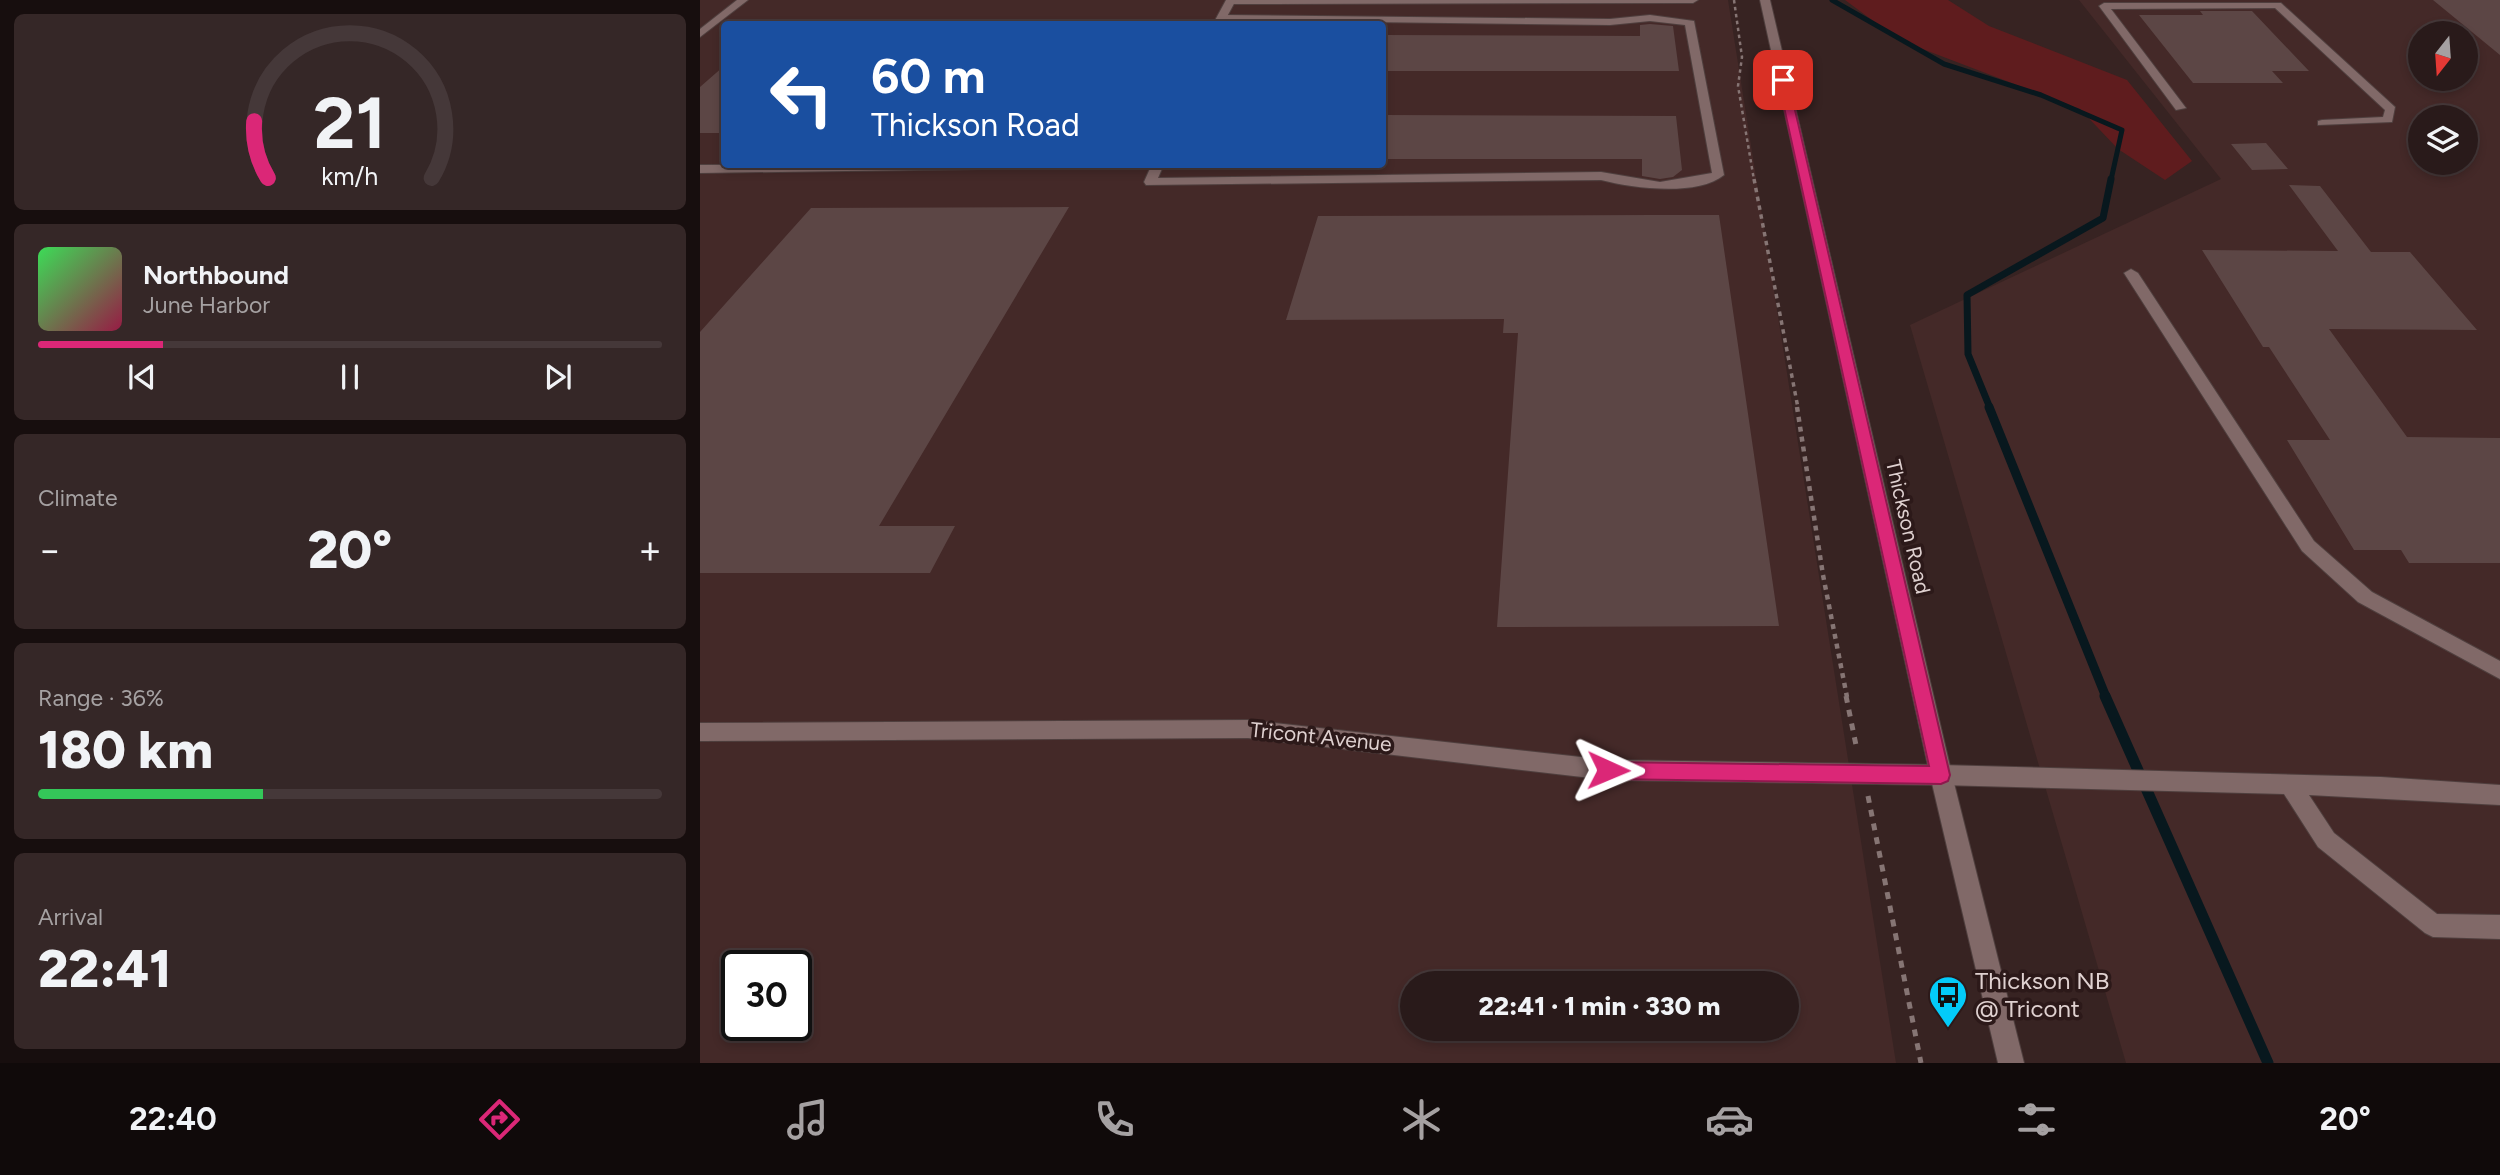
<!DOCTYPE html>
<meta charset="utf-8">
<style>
:root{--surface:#291a1a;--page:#352727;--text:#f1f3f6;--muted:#a5a1a2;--line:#453839;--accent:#db2777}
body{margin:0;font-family:Figtree,sans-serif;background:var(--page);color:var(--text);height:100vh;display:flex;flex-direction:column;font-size:26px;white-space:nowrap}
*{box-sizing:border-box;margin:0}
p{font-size:23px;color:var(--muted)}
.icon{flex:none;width:38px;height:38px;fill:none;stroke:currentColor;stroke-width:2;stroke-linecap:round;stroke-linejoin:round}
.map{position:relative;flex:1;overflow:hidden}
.drawer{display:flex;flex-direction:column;gap:14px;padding:14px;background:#170e0e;width:700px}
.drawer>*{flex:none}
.top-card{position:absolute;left:21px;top:21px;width:665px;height:147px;border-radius:7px;box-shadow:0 4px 10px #0003,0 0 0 2px var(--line);background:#1a4fa0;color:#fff;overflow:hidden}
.needle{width:46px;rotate:197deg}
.tools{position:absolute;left:1708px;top:21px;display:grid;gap:14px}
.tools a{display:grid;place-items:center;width:70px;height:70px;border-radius:50%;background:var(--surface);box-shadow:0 4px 10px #0003,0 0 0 2px var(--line);font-size:35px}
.speed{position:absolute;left:21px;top:950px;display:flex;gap:14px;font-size:35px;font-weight:700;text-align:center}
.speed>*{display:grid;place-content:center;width:91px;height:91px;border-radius:50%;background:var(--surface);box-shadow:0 4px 10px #0003,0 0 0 2px var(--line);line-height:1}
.speed .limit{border:4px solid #111;border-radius:10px;background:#fff;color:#111}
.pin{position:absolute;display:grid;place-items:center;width:60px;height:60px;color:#fff;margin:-30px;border-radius:14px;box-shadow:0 4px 10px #0006}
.me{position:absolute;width:77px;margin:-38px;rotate:91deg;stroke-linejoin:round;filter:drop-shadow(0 0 5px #0008)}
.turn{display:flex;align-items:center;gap:24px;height:147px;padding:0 35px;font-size:32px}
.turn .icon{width:91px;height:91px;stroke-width:2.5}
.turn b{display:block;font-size:49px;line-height:60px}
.big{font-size:52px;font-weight:800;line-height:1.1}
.drawer .widget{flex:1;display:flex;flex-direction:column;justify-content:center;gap:10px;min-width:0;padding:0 24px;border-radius:10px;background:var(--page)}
.drawer .dial{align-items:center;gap:0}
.dial svg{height:182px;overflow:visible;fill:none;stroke:var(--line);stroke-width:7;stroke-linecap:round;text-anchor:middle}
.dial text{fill:var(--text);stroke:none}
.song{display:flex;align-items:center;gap:21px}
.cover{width:84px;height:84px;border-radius:10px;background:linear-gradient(135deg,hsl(130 70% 55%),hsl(340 70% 35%))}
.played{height:7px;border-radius:4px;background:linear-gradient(90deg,var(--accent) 20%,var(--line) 20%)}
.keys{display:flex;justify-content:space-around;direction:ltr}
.heat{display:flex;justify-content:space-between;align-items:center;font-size:38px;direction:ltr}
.charge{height:10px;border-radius:5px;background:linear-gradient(90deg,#34c759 36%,var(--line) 0)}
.trip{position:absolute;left:700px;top:971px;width:399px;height:70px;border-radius:35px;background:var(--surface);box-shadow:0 4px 10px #0003,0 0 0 2px var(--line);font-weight:800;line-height:70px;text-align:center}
.menu{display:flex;height:112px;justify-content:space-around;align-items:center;background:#100a0a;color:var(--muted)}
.menu .icon{width:49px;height:49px}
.menu .active{color:var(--accent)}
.menu b{font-size:32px;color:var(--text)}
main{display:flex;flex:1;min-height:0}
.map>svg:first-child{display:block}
.built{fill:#442928;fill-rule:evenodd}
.green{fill:#5f1c1e}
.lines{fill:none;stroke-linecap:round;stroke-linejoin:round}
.stream-far3{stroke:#08181e;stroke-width:5}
.stream-far2{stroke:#08181e;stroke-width:7}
.stream-far1{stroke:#08181e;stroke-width:9}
.stream{stroke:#08181e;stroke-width:11}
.building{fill:#5c4645}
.service-casing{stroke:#4f3f3e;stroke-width:2}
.minor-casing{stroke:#4f3f3e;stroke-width:2}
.secondary-casing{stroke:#4f3f3e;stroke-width:2}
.path-far3{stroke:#867574;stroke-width:2.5;stroke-dasharray:3.5 3.5;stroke-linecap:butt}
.path-far2{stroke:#867574;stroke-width:3.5;stroke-dasharray:4.5 4.5;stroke-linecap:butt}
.path-far1{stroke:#867574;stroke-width:4.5;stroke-dasharray:5 5;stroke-linecap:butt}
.path{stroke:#867574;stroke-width:5;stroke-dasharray:7 7;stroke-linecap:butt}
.service{fill:#816968;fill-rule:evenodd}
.minor{fill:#816968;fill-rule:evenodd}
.secondary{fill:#816968;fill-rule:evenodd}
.route{fill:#db2777;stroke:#8e194d;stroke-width:2}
.labels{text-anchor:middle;stroke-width:7;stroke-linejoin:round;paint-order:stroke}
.street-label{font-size:21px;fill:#dfd1d0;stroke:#2c1919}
.near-poi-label{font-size:24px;fill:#dfd1d0;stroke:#2c1919;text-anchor:start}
</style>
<main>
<section class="drawer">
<div class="widget dial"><svg viewBox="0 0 100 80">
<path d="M14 69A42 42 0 1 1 86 69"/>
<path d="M14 69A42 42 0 0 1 8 44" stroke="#db2777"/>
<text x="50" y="56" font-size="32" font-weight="700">21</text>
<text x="50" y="72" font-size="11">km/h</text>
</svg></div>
<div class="widget">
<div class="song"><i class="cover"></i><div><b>Northbound</b><p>June Harbor</p></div></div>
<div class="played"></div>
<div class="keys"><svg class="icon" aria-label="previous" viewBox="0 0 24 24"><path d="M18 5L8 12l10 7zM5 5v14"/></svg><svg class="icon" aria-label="pause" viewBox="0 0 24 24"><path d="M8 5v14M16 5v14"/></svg><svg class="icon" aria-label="next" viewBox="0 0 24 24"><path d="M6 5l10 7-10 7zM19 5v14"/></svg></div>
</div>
<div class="widget"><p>Climate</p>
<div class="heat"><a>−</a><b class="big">20°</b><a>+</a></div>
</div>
<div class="widget"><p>Range · 36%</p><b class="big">180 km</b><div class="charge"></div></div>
<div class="widget"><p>Arrival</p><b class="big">22:41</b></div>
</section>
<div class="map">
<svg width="1800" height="1063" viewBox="0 0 1800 1063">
<rect width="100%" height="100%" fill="#372322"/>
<path class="built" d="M0 0H1028L1196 1063H0ZM24 24H682V164H24ZM37 966H96V1026H37ZM712 984H1087V1029H712Z
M1379 0H1800V1063H1426L1210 325 1521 179ZM1720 33H1766V79H1720ZM1720 117H1766V163H1720Z"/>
<path class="green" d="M1145 0H1248L1289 26 1427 80 1492 161 1465 180 1418 149 1380 109 1199 40Z"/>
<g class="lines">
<path class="stream-far3" d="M1132 0 1244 64 1341 95 1422 130 1411 180"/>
<path class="stream-far2" d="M1290 408 1268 354 1267 295 1403 218 1411 179"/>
<path class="stream-far1" d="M1289 407 1406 697"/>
<path class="stream" d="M1405 696 1568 1063"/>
</g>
<path class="building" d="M1733 0H1800V55Z
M1500 11H1552L1609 71H1572L1583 83H1493L1439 15H1503Z
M950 24 973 26 979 71H682V35L940 36V25Z
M24 66V133H0V87Z
M682 115 976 116 982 170 973 177 960 179 942 176V159H682Z
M1566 143 1588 169 1552 170 1531 144Z
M1589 185 1620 186 1671 252H1710L1777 330 1629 329 1707 437 1800 438V563H1709L1701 550H1654L1587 440H1630L1569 347H1563L1502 250 1638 251Z
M369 207 179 526H255L230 573H0V332L111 208Z
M953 215H1019L1079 626 797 627 818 333H803L804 319 586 320 618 216Z"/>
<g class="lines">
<defs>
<path id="service" d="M37 0H48L0 37V29Z
M527 0H998L993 3 531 4Z
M1581 3 1695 107 1692 122 1618 125V121L1622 120 1683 117 1685 110 1575 8 1411 9 1486 108 1476 110 1399 6 1404 3Z
M522 15 910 19 950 15 994 21 1024 175C997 197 932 188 901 180L446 185 444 182 452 164H464L458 178 901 172 960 182 1012 173 985 25 950 21 910 25 518 20 517 18Z
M369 164 363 168 0 173V165Z
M1431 269 1438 273 1614 541 1672 592 1800 661V679L1658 602 1602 551 1424 273Z
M1241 765 1681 777 1800 785V805L1609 795 1634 833 1737 914 1800 915V939L1733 937 1725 933 1618 847 1584 794 1241 785 1234 782 1230 775 1234 768Z"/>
<path id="minor" d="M526 0H536L523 24H513Z
M548 720 908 760 1241 765 1248 768 1252 775 1248 782 1241 785 908 780 548 738 0 741V723Z"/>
<path id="secondary" d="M1060 0H1070L1252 775 1324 1063H1298L1230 775Z"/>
</defs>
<use href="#service" class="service-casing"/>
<use href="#minor" class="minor-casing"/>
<use href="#secondary" class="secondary-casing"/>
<path class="path-far3" d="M1034 0 1042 57 1038 86 1054 180"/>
<path class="path-far2" d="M1054 179 1098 408"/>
<path class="path-far1" d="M1097 407 1123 575 1147 697"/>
<path class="path" d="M1146 696 1157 750
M1168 796 1221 1063"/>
<use href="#service" class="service"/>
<use href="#minor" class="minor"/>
<use href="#secondary" class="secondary"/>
</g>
<path class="route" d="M1083 77 1088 80 1250 775 1248 781 1241 784 908 779 902 777 899 770 902 764 908 762 1229 766 1078 80Z"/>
<defs>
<symbol id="bus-pin" viewBox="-11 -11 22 30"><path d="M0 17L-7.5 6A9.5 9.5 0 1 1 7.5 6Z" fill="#03cbf9" stroke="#2c1919"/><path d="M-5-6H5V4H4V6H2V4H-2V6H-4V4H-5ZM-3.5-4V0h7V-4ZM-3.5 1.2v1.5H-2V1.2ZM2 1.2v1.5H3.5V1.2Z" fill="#111"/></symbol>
</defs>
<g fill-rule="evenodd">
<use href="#bus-pin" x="1226" y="973" width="44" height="60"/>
</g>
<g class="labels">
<g class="street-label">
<text transform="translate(1208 527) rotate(77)" y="7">Thickson Road</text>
<text transform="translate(621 737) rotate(6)" y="7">Tricont Avenue</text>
</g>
<g class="near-poi-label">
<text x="1275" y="989">Thickson NB<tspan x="1275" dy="28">@ Tricont</tspan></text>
</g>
</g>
</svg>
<div class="tools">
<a><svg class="needle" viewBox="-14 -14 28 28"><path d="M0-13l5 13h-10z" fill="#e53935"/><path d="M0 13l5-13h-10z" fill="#a5a1a2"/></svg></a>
<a><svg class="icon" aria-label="layers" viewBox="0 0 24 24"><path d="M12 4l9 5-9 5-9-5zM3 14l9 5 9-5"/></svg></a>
</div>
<div class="speed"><div class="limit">30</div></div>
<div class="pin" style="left:1083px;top:80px;background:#d93025"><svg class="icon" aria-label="arrive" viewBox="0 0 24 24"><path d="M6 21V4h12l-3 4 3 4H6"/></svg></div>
<svg class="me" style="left:908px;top:770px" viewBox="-20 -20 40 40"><path d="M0-17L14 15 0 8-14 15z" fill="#db2777" stroke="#fff" stroke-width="4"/></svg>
<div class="trip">22:41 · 1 min · 330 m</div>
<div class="top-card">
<div class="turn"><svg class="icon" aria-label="left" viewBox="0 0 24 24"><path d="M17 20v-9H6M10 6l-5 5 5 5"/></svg><div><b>60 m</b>Thickson Road</div></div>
</div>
</div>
</main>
<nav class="menu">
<b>22:40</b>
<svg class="icon active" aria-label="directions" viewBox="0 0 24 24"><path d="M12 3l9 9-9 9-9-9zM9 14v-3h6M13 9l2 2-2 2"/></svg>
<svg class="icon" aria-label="music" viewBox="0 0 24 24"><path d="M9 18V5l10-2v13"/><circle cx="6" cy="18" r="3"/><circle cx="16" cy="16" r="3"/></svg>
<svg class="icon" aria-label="phone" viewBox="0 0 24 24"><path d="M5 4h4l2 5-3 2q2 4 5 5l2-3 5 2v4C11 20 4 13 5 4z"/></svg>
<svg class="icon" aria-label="climate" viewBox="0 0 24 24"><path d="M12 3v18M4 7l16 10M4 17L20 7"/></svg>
<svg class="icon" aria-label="car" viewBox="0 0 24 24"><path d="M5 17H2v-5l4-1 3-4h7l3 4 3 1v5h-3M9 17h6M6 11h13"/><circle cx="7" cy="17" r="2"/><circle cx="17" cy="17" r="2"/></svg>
<svg class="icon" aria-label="filters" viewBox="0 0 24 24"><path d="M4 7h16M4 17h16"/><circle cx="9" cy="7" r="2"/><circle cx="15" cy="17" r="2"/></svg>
<b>20°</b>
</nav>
